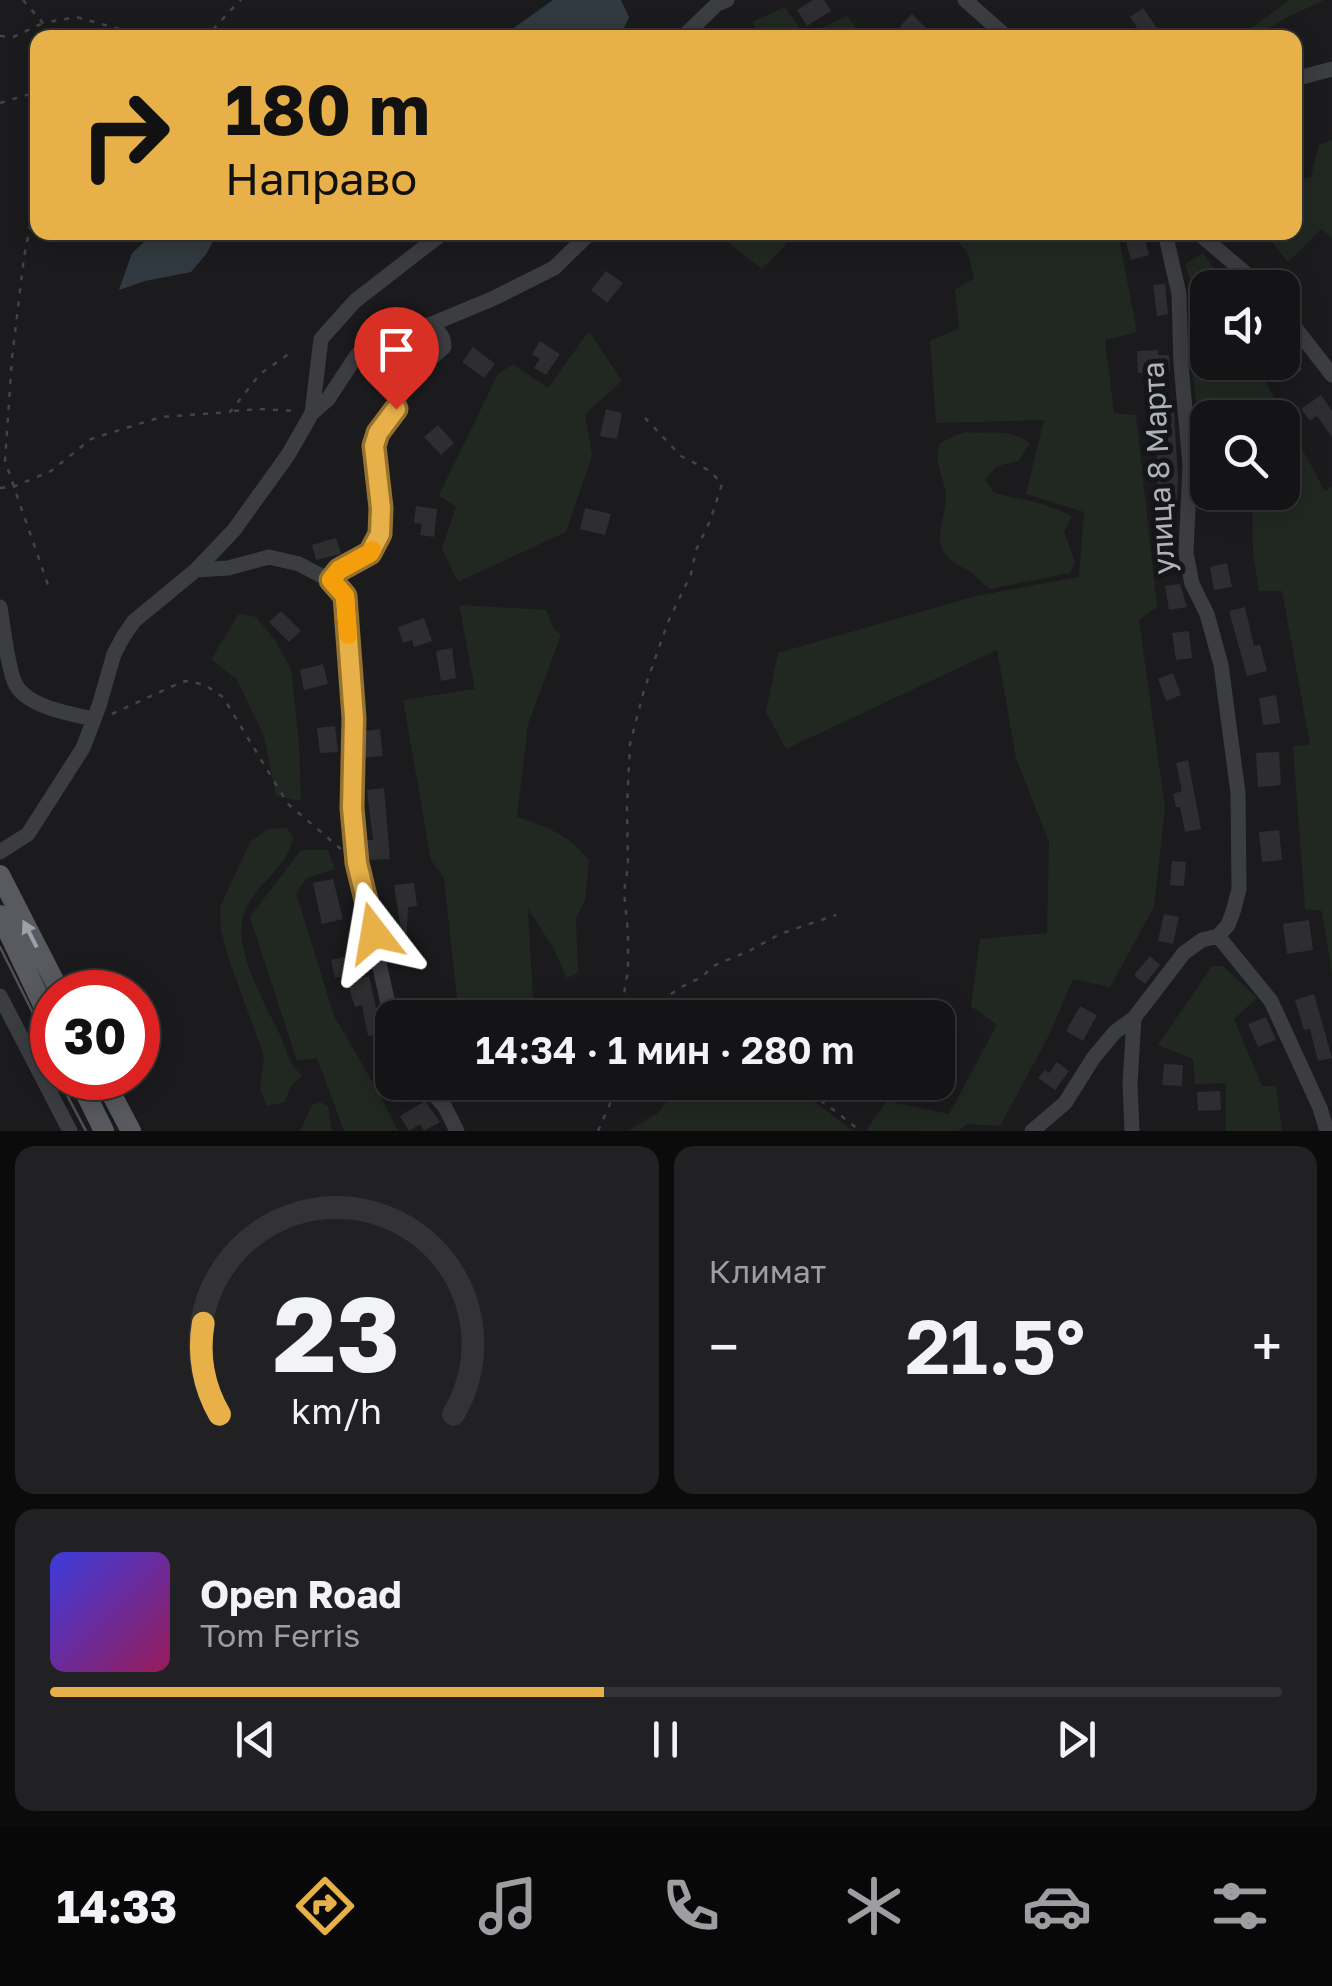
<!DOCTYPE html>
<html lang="ru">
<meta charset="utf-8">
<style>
:root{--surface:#141416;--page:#212123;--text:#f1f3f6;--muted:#9d9ea1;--line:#333335;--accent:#e7b048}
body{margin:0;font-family:"Golos Text",sans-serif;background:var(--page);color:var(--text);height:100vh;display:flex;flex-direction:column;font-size:38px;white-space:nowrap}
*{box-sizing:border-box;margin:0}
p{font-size:32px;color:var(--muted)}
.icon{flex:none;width:55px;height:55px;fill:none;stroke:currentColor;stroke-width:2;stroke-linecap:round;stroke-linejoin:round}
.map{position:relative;height:1131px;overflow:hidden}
.sheet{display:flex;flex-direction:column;gap:15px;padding:15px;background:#0b0b0c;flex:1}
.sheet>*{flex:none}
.hud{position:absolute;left:30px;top:30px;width:1272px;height:210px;border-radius:20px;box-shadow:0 5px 25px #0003,0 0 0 2px var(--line);background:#e7b048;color:#111;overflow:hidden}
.tools{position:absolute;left:1190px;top:270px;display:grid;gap:20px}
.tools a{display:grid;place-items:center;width:110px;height:110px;border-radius:20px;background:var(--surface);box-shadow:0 5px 25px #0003,0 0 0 2px var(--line);font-size:50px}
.speed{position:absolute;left:30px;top:970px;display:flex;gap:20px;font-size:50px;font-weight:700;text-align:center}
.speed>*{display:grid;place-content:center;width:130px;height:130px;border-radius:50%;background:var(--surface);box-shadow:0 5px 25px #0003,0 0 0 2px var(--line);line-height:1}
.speed .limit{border:15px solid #d22;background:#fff;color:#111}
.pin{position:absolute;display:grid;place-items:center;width:85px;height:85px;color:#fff;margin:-102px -42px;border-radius:50% 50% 50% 0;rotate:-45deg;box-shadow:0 0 10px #0007}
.pin .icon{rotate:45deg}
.me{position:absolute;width:110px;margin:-55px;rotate:346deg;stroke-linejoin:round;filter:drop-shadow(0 0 8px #0008)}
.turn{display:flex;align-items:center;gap:35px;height:210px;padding:0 30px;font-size:45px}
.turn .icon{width:130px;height:130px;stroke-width:2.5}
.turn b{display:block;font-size:70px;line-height:85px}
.big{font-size:75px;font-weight:600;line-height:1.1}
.sheet .widget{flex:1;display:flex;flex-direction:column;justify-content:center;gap:15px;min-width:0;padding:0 35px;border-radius:20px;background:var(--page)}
.sheet .dial{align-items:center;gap:0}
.dial svg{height:260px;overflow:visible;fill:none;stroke:var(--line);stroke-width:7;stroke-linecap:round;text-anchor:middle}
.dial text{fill:var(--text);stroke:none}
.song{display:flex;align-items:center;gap:30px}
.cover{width:120px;height:120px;border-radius:15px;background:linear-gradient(135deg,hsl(240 70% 55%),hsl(330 70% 35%))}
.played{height:10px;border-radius:5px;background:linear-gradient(90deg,var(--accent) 45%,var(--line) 45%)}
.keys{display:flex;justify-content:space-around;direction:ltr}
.heat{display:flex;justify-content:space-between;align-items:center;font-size:55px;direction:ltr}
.sheet .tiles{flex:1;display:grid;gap:15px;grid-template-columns:1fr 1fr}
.widget:last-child{grid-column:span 2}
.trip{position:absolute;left:375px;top:1000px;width:580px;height:100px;border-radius:20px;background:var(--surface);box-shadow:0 5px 25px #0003,0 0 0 2px var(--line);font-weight:600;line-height:100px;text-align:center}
.dock{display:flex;height:160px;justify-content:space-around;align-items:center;background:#080809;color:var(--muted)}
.dock .icon{width:70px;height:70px}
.dock .selected{color:var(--accent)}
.dock b{font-size:45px;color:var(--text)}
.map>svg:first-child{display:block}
.green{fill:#212822}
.water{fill:#313a40}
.building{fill:#2e2e31}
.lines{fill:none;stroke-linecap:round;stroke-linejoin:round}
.path{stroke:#424448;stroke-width:2.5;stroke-dasharray:5 8;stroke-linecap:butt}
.minor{stroke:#3c3d41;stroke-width:15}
.major{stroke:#585a60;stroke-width:20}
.tram{stroke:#4f5156;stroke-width:2.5}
.oneway{fill:#9da0a9}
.route-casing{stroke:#96722f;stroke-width:25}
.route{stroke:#e7b048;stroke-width:18}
.slow{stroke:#f59e0b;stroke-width:18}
.labels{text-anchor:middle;stroke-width:10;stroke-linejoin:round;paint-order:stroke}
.street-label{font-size:30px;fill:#aeb2bb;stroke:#161618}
</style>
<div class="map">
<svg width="1332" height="1131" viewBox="0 0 1332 1131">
<rect width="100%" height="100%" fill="#1b1b1d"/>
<path class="green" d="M1290 0H1324L1288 17 1253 37H1229L1254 26Z
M785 7 805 36 847 16 862 37H763L752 22Z
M1332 140V238L1321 229 1288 262 1265 233 1295 232V181L1311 177 1319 145Z
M1053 232 1056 236 1077 233H1118L1137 332 1105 340 1114 413 1136 415 1157 607 1139 620 1165 808 1154 907 1110 987 1073 979 1048 1037 1000 1126 967 1124 958 1131H869L867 1129 887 1101 949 1114 997 1025 971 1006 980 939 1047 933 1049 842 1016 758 997 650 786 749 766 712 778 653 976 596 1079 577 1084 512 1026 494 1044 420 936 423 930 341 959 328 955 290 974 278 968 253 950 233Z
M716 233H797L762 269Z
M1203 253 1224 282 1208 288V362L1257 363 1266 383 1325 491 1332 486V975L1322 911 1305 909 1293 746 1310 745 1282 591H1259L1253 551 1252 493 1282 492V418H1208L1207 466H1203L1192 364 1196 297 1185 264Z
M589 331 622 381 585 414 592 456 566 532 458 582 442 549 456 507 439 495 498 374 513 364 548 388Z
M966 432C989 435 1011 427 1030 444L1018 461 997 466 985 480 994 493C1020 499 1048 503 1072 516L1064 532 1075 562 1070 573 990 589C981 583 974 573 965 569 928 549 942 534 946 500 947 486 939 474 938 461 937 455 939 450 939 444L954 436Z
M459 605 546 610 554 629 561 635 528 724 517 817C546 826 569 835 589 860L585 900 576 918 578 972 567 978 554 949 528 909 534 1017H459L444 878 431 860 403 700 475 689Z
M239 614 256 617 274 639 291 669 299 743 301 801 276 796 264 736 237 680 211 659Z
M287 828 293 837C288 870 252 885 243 916 234 951 265 1004 280 1035 287 1050 288 1064 302 1075L290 1088 285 1102 267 1106 260 1089 264 1056 228 957 221 930 220 907 250 842 267 829Z
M301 850H328L335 869 307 878 296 893 334 1016 379 1093 398 1131H344L317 1058 297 1061 250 917Z
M1212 966H1223L1257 998 1234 1019 1262 1086H1276L1282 1131H1226V1083L1195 1084 1193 1059 1158 1045Z
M680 1082 769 1083 811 1099 853 1131H628L658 1113Z
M320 1102 328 1106 332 1131H300L312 1105Z"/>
<path class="water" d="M553 0H621L629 17 620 37H501Z
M155 232 217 233 207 253 191 272 145 281 119 290 132 253Z"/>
<path class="building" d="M813 0H824L831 11 807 26 797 10Z
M1143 8 1164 38H1144L1130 17Z
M912 14 936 38H911L900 26Z
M1135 232H1143L1149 255 1131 260 1124 235Z
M606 271 623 283 607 303 591 290Z
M1165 284 1168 314 1157 316 1153 285Z
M1282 339 1302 370 1284 380 1273 362H1282Z
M540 341 560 354 546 375 534 368 540 359 532 354Z
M473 347 495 364 484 378 462 362Z
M1158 350V355H1169L1170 372 1138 373 1137 351Z
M1321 395 1332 411V437L1317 416 1310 421 1301 409Z
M606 409 622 413 617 439 600 436Z
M1174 412 1178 478 1177 502H1166V493H1158L1157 454 1161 453 1159 413Z
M438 425 454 443 441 455 424 437Z
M1208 492H1229L1230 509 1209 510Z
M416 506 437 509 434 537 420 535 422 524 414 523Z
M585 508 611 514 605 535 580 529Z
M1159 530H1176L1175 552H1159Z
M336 538 341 554 316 560 312 545Z
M1227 563 1232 587 1214 590 1210 567Z
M1180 584 1187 607 1169 610 1165 586Z
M1245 607 1254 646 1260 645 1267 671 1247 676 1229 611Z
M281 611 301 631 289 642 269 622Z
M424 618 432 641 414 647 412 640 403 643 398 627Z
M1189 631 1192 658 1176 660 1172 633Z
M452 648 456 678 441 681 436 651Z
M323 664 328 684 304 690 300 670Z
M1173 673 1181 695 1166 701 1158 679Z
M1276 695 1280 723 1263 725 1259 698Z
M335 726 338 752 320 753 317 728Z
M380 729 383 756 364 758 365 731Z
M1279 752 1281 785 1258 787 1256 753Z
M1188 760 1201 829 1185 832 1180 807H1176L1173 794 1182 791 1176 763Z
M384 788 390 859 368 860 366 840H373L367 790Z
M1279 830 1282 860 1262 862 1259 832Z
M1172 861 1186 862 1184 886 1170 885Z
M333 879 343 919 322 924 313 883Z
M414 883 417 906 408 907 406 949 391 948 392 924H400L394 885Z
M1164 914 1179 917 1173 944 1158 941Z
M1309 920 1313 950 1287 954 1283 924Z
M355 954 361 978 369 976 382 1034 368 1036 362 1005 355 1007 345 976 335 978 331 960Z
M1150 956 1160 965 1145 984 1134 975Z
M1314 994 1332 1058 1318 1061 1310 1029 1304 1030 1295 1000Z
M1080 1006 1097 1015 1083 1041 1066 1031Z
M1266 1017 1276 1040 1258 1047 1248 1024Z
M388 1039 392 1069 383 1072 375 1042Z
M1057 1062 1069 1071 1055 1090 1038 1078 1045 1070 1049 1073Z
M1164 1064 1183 1065 1182 1086 1162 1085Z
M1220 1091 1221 1110 1198 1111 1197 1092Z
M425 1101 440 1122 424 1131 420 1124 409 1131 400 1116Z"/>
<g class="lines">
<path class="path" d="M23 0 43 23 76 17 152 38
M0 36 13 37 43 23 48 38
M203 38C218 27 227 12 241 0
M0 103 30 94 38 84
M38 186 24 257 12 358 5 461 48 585
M234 411 259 409 295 411
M0 488 13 487 51 471 91 439 161 417 230 412 260 374 293 351
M112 714 175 685 186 681 205 685 223 697 288 804 341 849
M620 1018 628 970V933L624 892 628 866 627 806 630 744 644 690 668 622 691 574 696 550 710 521 722 484 710 471 681 456 645 418
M640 1018 679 988 702 977 713 966 749 951 780 934 836 915
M786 1082C815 1094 837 1112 860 1131
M598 1131 610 1104 613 1082"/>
<path class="minor" d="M965 0 1008 38
M682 38 717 4 727 0
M1295 79 1332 69
M1197 232 1263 288
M1282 311 1332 375
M312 413 328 399 357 355 492 299 554 268 591 232
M196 570 228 568 269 557 299 564 331 581 345 596 354 718 352 809 357 863 392 1022
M331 581 339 570 370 553 380 534 381 508 375 456 378 433 396 409 407 379 444 347C444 334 437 330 426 325
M0 607C3 625 8 671 16 685 28 707 71 714 94 719
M0 852 28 834 83 748 99 706 114 654 123 637 134 621 196 570 234 530 288 455 312 413 321 339 355 301 444 232
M1218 936 1271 1001 1320 1108 1327 1131
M0 996 70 1131
M423 1082 445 1107 457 1131
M1032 1131 1065 1103 1094 1057 1115 1032 1134 1018
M1132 1131 1130 1084 1134 1018 1184 953 1202 940 1218 936 1228 925 1233 912 1239 889 1238 793 1221 665 1207 614 1192 584 1186 553 1190 465 1181 364 1179 294 1165 232"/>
<path class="major" d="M0 875 60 992
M0 915 52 1024
M78 1078 104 1131
M103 1078 131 1131"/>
<path class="tram" d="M0 947 52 1051
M58 1078 86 1131"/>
</g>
<defs><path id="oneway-solid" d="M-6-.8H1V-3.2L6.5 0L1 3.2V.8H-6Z" transform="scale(2.5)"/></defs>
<use class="oneway" href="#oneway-solid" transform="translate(30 934) rotate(-117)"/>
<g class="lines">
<defs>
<path id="route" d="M374 933 357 863 352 808 354 718 345 596 331 580 339 570 370 553 380 534 381 508 374 446 378 433 396 409"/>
</defs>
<use href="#route" class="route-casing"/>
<use href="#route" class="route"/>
<path class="slow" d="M348 635 345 596 331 580 339 570 370 553 372 550"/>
</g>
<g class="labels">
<g class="street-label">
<text transform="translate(1159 468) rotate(-93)" y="10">улица 8 Марта</text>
</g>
</g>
</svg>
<div class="tools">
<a><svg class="icon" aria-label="sound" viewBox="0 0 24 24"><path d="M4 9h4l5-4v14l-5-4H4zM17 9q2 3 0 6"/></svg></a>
<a><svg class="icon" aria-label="search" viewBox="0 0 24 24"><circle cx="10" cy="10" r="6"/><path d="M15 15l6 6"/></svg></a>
</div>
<div class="speed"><div class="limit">30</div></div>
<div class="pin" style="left:396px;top:409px;background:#d93025"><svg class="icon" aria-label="arrive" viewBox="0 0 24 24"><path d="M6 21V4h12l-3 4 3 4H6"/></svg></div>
<svg class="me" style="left:374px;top:933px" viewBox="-20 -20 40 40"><path d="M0-17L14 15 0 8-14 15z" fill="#e7b048" stroke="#fff" stroke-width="4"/></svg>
<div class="trip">14:34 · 1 мин · 280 m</div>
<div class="hud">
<div class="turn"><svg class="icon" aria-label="right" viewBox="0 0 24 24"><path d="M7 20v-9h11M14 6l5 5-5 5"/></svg><div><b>180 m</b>Направо</div></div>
</div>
</div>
<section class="sheet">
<div class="tiles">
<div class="widget dial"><svg viewBox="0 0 100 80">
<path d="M14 69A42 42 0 1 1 86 69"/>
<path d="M14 69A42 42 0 0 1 9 41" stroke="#e7b048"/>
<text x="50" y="56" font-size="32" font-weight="700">23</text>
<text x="50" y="72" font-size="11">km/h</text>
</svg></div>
<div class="widget"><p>Климат</p>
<div class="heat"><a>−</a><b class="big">21.5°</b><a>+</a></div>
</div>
<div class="widget">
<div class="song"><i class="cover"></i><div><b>Open Road</b><p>Tom Ferris</p></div></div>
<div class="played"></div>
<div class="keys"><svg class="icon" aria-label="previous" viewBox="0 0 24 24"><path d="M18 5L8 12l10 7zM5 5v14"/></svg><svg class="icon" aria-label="pause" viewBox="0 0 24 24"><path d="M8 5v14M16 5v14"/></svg><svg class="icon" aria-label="next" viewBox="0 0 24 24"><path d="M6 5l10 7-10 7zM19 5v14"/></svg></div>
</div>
</div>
</section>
<nav class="dock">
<b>14:33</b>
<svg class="icon selected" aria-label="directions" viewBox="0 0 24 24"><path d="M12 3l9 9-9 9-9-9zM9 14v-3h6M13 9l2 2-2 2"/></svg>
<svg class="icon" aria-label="music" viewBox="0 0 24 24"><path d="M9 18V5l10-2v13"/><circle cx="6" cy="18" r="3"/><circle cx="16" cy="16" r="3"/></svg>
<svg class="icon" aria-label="phone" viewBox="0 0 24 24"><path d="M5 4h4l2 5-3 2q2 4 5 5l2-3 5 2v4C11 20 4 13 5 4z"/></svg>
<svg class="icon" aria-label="climate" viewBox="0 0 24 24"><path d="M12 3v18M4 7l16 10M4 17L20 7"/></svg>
<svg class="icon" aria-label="car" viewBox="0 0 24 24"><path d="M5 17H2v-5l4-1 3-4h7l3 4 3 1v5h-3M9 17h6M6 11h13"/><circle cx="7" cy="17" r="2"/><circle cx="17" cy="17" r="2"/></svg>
<svg class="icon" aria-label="filters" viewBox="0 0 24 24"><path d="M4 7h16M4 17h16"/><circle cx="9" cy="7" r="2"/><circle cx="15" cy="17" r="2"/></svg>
</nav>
